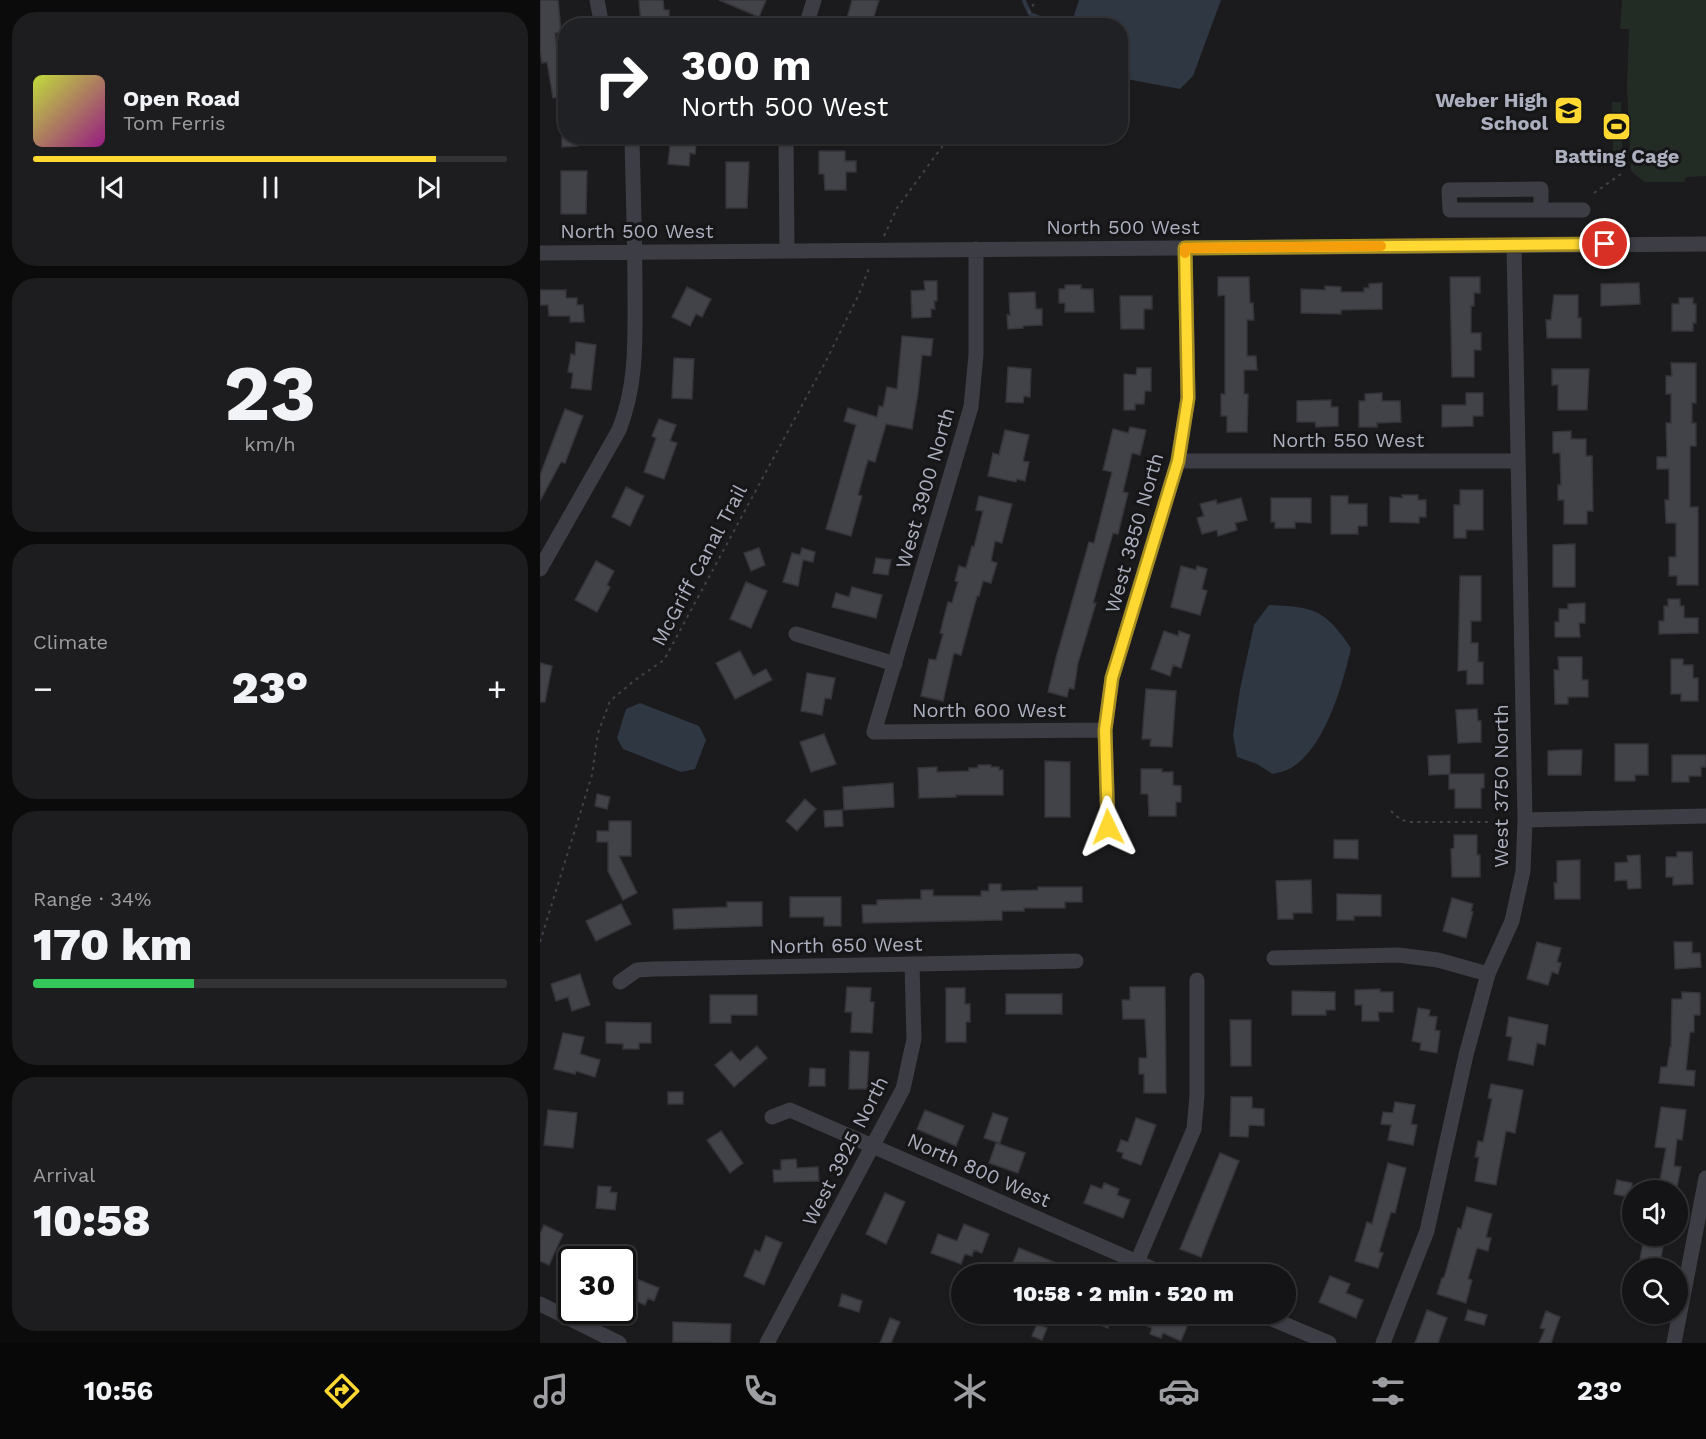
<!DOCTYPE html>
<meta charset="utf-8">
<style>
:root{--surface:#141416;--page:#1d1d1f;--text:#f1f3f6;--muted:#9d9ea1;--line:#333335;--accent:#ffd931}
body{margin:0;font-family:"Work Sans",sans-serif;background:var(--page);color:var(--text);height:100vh;display:flex;flex-direction:column;font-size:22px;white-space:nowrap}
*{box-sizing:border-box;margin:0}
p{font-size:20px;color:var(--muted)}
.icon{flex:none;width:33px;height:33px;fill:none;stroke:currentColor;stroke-width:2;stroke-linecap:round;stroke-linejoin:round}
.map{position:relative;flex:1;overflow:hidden}
.details{display:flex;flex-direction:column;gap:12px;padding:12px;background:#0b0b0c;width:540px}
.details>*{flex:none}
.hud{position:absolute;left:18px;top:18px;width:570px;height:126px;border-radius:24px;box-shadow:0 2px 4px #0004,0 0 0 2px var(--line);background:#202124;color:#fff;overflow:hidden}
.controls{position:absolute;left:1082px;top:1180px;display:grid;gap:12px}
.controls a{display:grid;place-items:center;width:66px;height:66px;border-radius:50%;background:var(--surface);box-shadow:0 2px 4px #0004,0 0 0 2px var(--line);font-size:30px}
.speed{position:absolute;left:18px;top:1246px;display:flex;gap:12px;font-size:30px;font-weight:700;text-align:center}
.speed>*{display:grid;place-content:center;width:78px;height:78px;border-radius:50%;background:var(--surface);box-shadow:0 2px 4px #0004,0 0 0 2px var(--line);line-height:1}
.speed .limit{border:3px solid #111;border-radius:9px;background:#fff;color:#111}
.pin{position:absolute;display:grid;place-items:center;width:51px;height:51px;color:#fff;margin:-26px;border:3px solid #fff;border-radius:50%;box-shadow:0 2px 6px #0007}
.me{position:absolute;width:66px;margin:-33px;rotate:358deg;stroke-linejoin:round;filter:drop-shadow(0 0 4px #0008)}
.turn{display:flex;align-items:center;gap:21px;height:126px;padding:0 24px;font-size:27px}
.turn .icon{width:78px;height:78px;stroke-width:2.5}
.turn b{display:block;font-size:42px;line-height:51px}
.big{font-size:45px;font-weight:800;line-height:1.1}
.details .card{flex:1;display:flex;flex-direction:column;justify-content:center;gap:9px;min-width:0;padding:0 21px;border-radius:24px;background:var(--page)}
.details .dial{align-items:center;gap:0}
.dial b{font-size:78px;line-height:1}
.song{display:flex;align-items:center;gap:18px}
.cover{width:72px;height:72px;border-radius:9px;background:linear-gradient(135deg,hsl(70 70% 55%),hsl(310 70% 35%))}
.played{height:6px;border-radius:3px;background:linear-gradient(90deg,var(--accent) 85%,var(--line) 85%)}
.keys{display:flex;justify-content:space-around;direction:ltr}
.heat{display:flex;justify-content:space-between;align-items:center;font-size:33px;direction:ltr}
.charge{height:9px;border-radius:4px;background:linear-gradient(90deg,#34c759 34%,var(--line) 0)}
.trip{position:absolute;left:411px;top:1264px;width:345px;height:60px;border-radius:30px;background:var(--surface);box-shadow:0 2px 4px #0004,0 0 0 2px var(--line);font-weight:800;line-height:60px;text-align:center}
.tabs{display:flex;height:96px;justify-content:space-around;align-items:center;background:#080809;color:var(--muted)}
.tabs .icon{width:42px;height:42px}
.tabs .active{color:var(--accent)}
.tabs b{font-size:27px;color:var(--text)}
main{display:flex;flex:1;min-height:0}
.map>svg:first-child{display:block}
.green{fill:#222c25}
.water{fill:#2f3743}
.lines{fill:none;stroke-linecap:round;stroke-linejoin:round}
.stream{stroke:#2f3743;stroke-width:4}
.building{fill:#424348;stroke:#35343a;stroke-width:1.5}
.path{stroke:#41424a;stroke-width:2;stroke-dasharray:3 4.5;stroke-linecap:butt}
.minor{stroke:#3d3d45;stroke-width:15}
.route-casing{stroke:#a68d20;stroke-width:15}
.route{stroke:#ffd931;stroke-width:10}
.slow{stroke:#f59e0b;stroke-width:10}
.labels{text-anchor:middle;stroke-width:6;stroke-linejoin:round;paint-order:stroke}
.poi-label{font-size:20px;font-weight:bold;fill:#acafbe;stroke:#161619;text-anchor:end}
.street-label{font-size:20px;fill:#acafbe;stroke:#161619}
</style>
<main>
<section class="details">
<div class="card">
<div class="song"><i class="cover"></i><div><b>Open Road</b><p>Tom Ferris</p></div></div>
<div class="played"></div>
<div class="keys"><svg class="icon" aria-label="previous" viewBox="0 0 24 24"><path d="M18 5L8 12l10 7zM5 5v14"/></svg><svg class="icon" aria-label="pause" viewBox="0 0 24 24"><path d="M8 5v14M16 5v14"/></svg><svg class="icon" aria-label="next" viewBox="0 0 24 24"><path d="M6 5l10 7-10 7zM19 5v14"/></svg></div>
</div>
<div class="card dial"><b>23</b><p>km/h</p></div>
<div class="card"><p>Climate</p>
<div class="heat"><a>−</a><b class="big">23°</b><a>+</a></div>
</div>
<div class="card"><p>Range · 34%</p><b class="big">170 km</b><div class="charge"></div></div>
<div class="card"><p>Arrival</p><b class="big">10:58</b></div>
</section>
<div class="map">
<svg width="1166" height="1343" viewBox="0 0 1166 1343">
<rect width="100%" height="100%" fill="#1b1b1d"/>
<path class="green" d="M1082 0H1166V176L1146 177 1144 182H1104L1091 171 1087 88 1089 29H1080Z
M1072 102H1081L1082 150 1073 151Z"/>
<path class="water" d="M539 0H681L653 76 640 89 581 78 580 26 531 25Z
M729 605C775 607 785 610 811 648 803 684 785 748 751 768 746 771 739 772 733 774L717 764 697 757 693 735 700 689 714 625Z
M100 703 159 726 166 740 155 769 141 772 83 749 77 738 86 709Z"/>
<g class="lines">
<path class="stream" d="M484 1 490 14 498 17"/>
</g>
<path class="building" d="M0 0H18L21 33H15L18 56 26 55V96L13 98 7 62 2 63 0 50Z
M99 0H123L124 10H129V26H101Z
M179 0H226L219 17Z
M312 0H339L331 26H305Z
M22 136H37L38 146 22 147Z
M131 136H157L155 154 150 153 149 166 128 164Z
M279 151H305V161H316V172H306V190H285L284 174H279Z
M186 162H209L207 208H186Z
M21 171H47L46 214H21Z
M678 277H709L710 303H713L714 320H707V356H716L717 370H704V394H708L707 432H687V416H681V394H685V295L678 296Z
M910 277H940V293H934V306H931V333H941V350H934V377H912Z
M384 281H397V301H394L395 309H391V317L372 318 371 291 385 290Z
M842 283V309L801 310V314L761 313V289L785 290V286L801 287V292H824V288H829V284Z
M1099 283 1100 304 1061 306V284Z
M525 285H541V289H553L554 312H525V303H519V289H525Z
M147 287 171 299 162 317 156 314 150 326 132 317Z
M0 290H26V298H37V305H43L44 322H30V316H9L8 305H0Z
M495 292 496 309H502V325L483 326V328L468 329 467 315H470L469 293Z
M1014 295H1038V318H1041V338H1007L1006 320H1011Z
M580 296H612V309H604V329H581Z
M1139 298H1153V304H1156V323H1153V331H1132V304H1139Z
M362 336 393 339 391 356 382 355 378 393 372 429 346 424 335 462 328 460 318 495 322 496 311 536 286 529 316 425 304 421 308 408 337 417 339 406 343 407 347 387 357 389Z
M36 342 56 345 51 390 31 388 33 373 28 372 31 354 35 355Z
M134 358 154 359 152 399 132 398Z
M1131 363H1156V403H1152V423H1156V446H1150V507H1158V585H1137V576H1129V557H1136V523H1126L1125 500H1129V469H1117V457H1127L1126 423H1131V394H1126V376H1132Z
M468 367 491 369 490 397 484 396 483 403 466 402Z
M597 368H611V391H605L604 404H595V410H584V374L596 375Z
M1012 369H1049L1047 410H1018V385H1012Z
M842 393V401H860L861 422 837 423V427H819V401H825V394Z
M926 393H943V416H933V426L902 427V405H926Z
M791 400V407H798V426L776 427 775 422H757V401Z
M25 409 43 416 25 463 21 462 0 501V475Z
M119 419 136 425 130 441 137 443 124 479 104 472 116 438 112 436Z
M590 427 606 430 600 455 592 453 583 492 588 493 578 534 573 533 553 603H556L538 663 534 689 529 688 527 697 508 692 516 658 549 542 554 543 572 472 563 470 573 429 588 433Z
M465 430 489 435 483 461 489 462 485 481 477 479 476 482 448 476 453 453 459 455Z
M1031 431V439H1046V456H1052L1053 511H1047V524H1024V500H1018V485H1021L1020 453H1013V432Z
M86 487 104 496 90 526 72 517Z
M920 490H943V530H926V538H914V505H920Z
M862 495H878V500H886V517H879V523L850 522V497L863 498Z
M439 496 472 504 462 543 455 541 451 561 457 563 451 583 443 581 439 596H437L421 655 414 653 403 701 381 696 389 659 396 660 403 634 400 633 408 602 412 603 418 582 415 581 419 566 426 568 432 546 434 547 443 511 436 510Z
M791 496H808V504H827V526H818V534H791Z
M701 498 707 520 695 523 697 530 678 536 677 530 662 534 657 518 664 516 660 504 676 500 677 504Z
M731 498H771V523L755 522V528H735V522H731Z
M1035 544V587H1013V545Z
M219 548 225 565 211 571 204 553Z
M262 548 275 552 273 562 263 560 258 586 243 582 252 553 260 555Z
M336 558 351 560 348 575 333 573Z
M56 561 74 571 67 585 70 587 57 612 35 600Z
M641 566 656 570 657 566 667 569 662 589 667 591 660 615 631 607Z
M920 576H941V621H931V643H938V662H943V684H927V670L918 671Z
M206 582 227 591 211 628 190 619Z
M312 587 342 595 336 618 292 607 296 593 309 597Z
M1128 599H1140V606H1144V618H1158V633L1119 634V621H1124V606H1128Z
M1045 603V623H1039L1040 637H1015V622H1019V609H1028V604Z
M624 631 638 636 639 631 650 635 641 668 633 665 630 676 611 669Z
M200 651 213 676 226 669 232 680 195 699 176 663Z
M1018 657H1042V680H1048V697H1028V704H1015L1014 670H1019Z
M1131 659H1143V665H1153V678H1158V701H1141V694H1131Z
M0 663 12 666 5 702H0Z
M267 673 295 678 291 699 285 698 282 715 261 711Z
M606 689 636 691 632 747 610 746 611 739H602Z
M937 709 938 721H941V742L918 743 916 710Z
M284 734 296 764 271 772 260 742Z
M1075 744H1108V775H1095V781H1075Z
M1022 750H1042L1041 775H1008V751Z
M910 755V774H944V788H941V808H915V789H909V774L889 775 888 756Z
M1132 755H1166V767H1161V776H1149V782H1132Z
M505 761 530 762V817H505Z
M438 765H451V767H459V770H463V795H416V797L379 798 378 768 397 767V772L429 771V768H438Z
M601 769H622V772H633V785L641 786V802H636V816H609L608 794H601Z
M353 783 354 807 304 810 303 787Z
M57 794 70 797 67 809 55 806Z
M265 799 276 809 257 831 246 821Z
M302 810 303 826 285 827 284 811Z
M69 821H91V856H79L97 893 83 900 68 871V842H57V831H69Z
M914 835H937V855H940V877H912L911 849 914 848Z
M794 840H818V859L794 858Z
M1137 852H1152L1153 884 1133 885V877H1126V857H1137Z
M1100 855 1101 888 1088 889 1087 880 1075 881V863L1088 862 1087 856Z
M1040 860V899H1015L1014 883H1017V861Z
M771 880 772 913H753V919H738L736 881Z
M449 884H461V891L498 890V887H542V902H525V908H484V911H462V920L323 923 322 905H337V900L381 899V890H393V896H441V891H449Z
M797 894 841 895V916H814V920H797Z
M250 897H301V926H284V917H250Z
M912 898 933 904 931 911 933 912 926 938 903 931Z
M187 902H222V926L134 929 133 909 187 907Z
M81 904 91 924 56 941 46 921Z
M997 942 1021 948 1017 962 1021 963 1018 974 1012 972 1008 985 987 979Z
M1134 942H1152V953H1160L1161 967 1135 969Z
M40 974 50 1005 32 1011 28 997 16 1001 11 984Z
M307 987 331 988 330 1002H334L332 1033 311 1032 312 1012H305Z
M590 987H625L626 1093H604V1074H599V1058H607L605 1019H583L582 1000H590Z
M406 988H425V1004H430V1022H426V1042H406Z
M840 989V992H853V1012H838L839 1021H822V1005H815V990Z
M752 991 795 992V1010H786V1015H752Z
M1142 992 1160 993V1015H1154V1032H1150L1146 1070 1155 1071 1154 1086 1119 1083 1121 1067H1127L1130 1047H1131L1132 999H1142Z
M466 994H522V1014H466Z
M170 995H217V1015H191V1023H170Z
M878 1008 890 1010 889 1016 897 1017 895 1030 900 1031 897 1053 880 1050 881 1043 872 1041Z
M969 1017 1008 1025 1005 1045 997 1043 993 1065 968 1060 972 1037 966 1036Z
M690 1020H711V1066H691Z
M66 1022 111 1023V1043H99V1049H83V1044L66 1043Z
M23 1033 44 1037 40 1054 60 1060 55 1077 36 1071 35 1074 14 1069Z
M217 1046 227 1058 194 1087 175 1065 191 1051 200 1061Z
M310 1051 329 1052 327 1089H309Z
M270 1068 285 1069V1086H269Z
M951 1084 983 1090 975 1133 966 1131 956 1185 935 1181 939 1157H935L938 1141 943 1142 952 1099 948 1098Z
M128 1092H143V1104H128Z
M691 1097H712V1108L724 1109V1126L709 1125 708 1137 690 1136Z
M855 1102 875 1105 871 1124 877 1125 873 1145 848 1140 851 1125 841 1124 843 1112 853 1113Z
M1121 1107 1146 1110 1142 1140 1137 1139 1134 1166 1141 1167 1136 1191H1118L1126 1148 1115 1147Z
M8 1110 37 1113 33 1148 4 1145Z
M385 1110 424 1126 416 1146 377 1129Z
M453 1113 468 1118 460 1143 444 1138Z
M596 1118 616 1125 601 1165 582 1158 583 1153 577 1151 581 1140 588 1142Z
M181 1131 203 1163 190 1173 167 1140Z
M456 1143 485 1153 478 1173 449 1163Z
M680 1153 699 1161 661 1257 640 1249Z
M256 1159 257 1168 278 1167 279 1181 234 1182 233 1170H241V1160Z
M848 1163 866 1168 855 1213 851 1212 839 1252 843 1253 838 1268 815 1261 827 1222 832 1224Z
M1077 1180 1092 1183V1198L1074 1194Z
M564 1183 579 1189 577 1195 590 1200 583 1218 544 1203 551 1185 562 1189Z
M58 1186 71 1187 70 1192 77 1193 75 1210 56 1208Z
M345 1193 365 1202 346 1244 326 1234Z
M927 1207 952 1214 946 1237 951 1238 948 1251 937 1248 928 1279 932 1280 926 1303 897 1294 902 1278H904L918 1228 921 1229Z
M424 1224 449 1234 442 1253 434 1250 432 1256 425 1254 421 1264 391 1253 398 1234 417 1241Z
M4 1225 23 1234 9 1265 0 1261V1234Z
M226 1236 242 1243 224 1285 204 1276 215 1250 220 1252Z
M1104 1236H1125L1120 1263 1100 1260Z
M479 1248 521 1265 517 1275H491L471 1267Z
M82 1273 119 1288 114 1301 108 1298 105 1305 82 1295Z
M790 1276 810 1284 806 1293 823 1300 816 1318 779 1302Z
M302 1294 322 1301 319 1312 299 1306Z
M887 1310 907 1318 898 1343H875Z
M928 1310 947 1315 944 1325 925 1320Z
M1006 1311 1020 1317 1011 1343H999L1005 1329 1000 1328Z
M532 1314H573L568 1328Z
M609 1314H631L649 1321 641 1341 623 1333 621 1338 610 1334 612 1328 605 1325Z
M350 1318 360 1322 351 1343H340Z
M133 1322 191 1324 190 1343 133 1342Z
M497 1324 507 1328 502 1340 492 1336Z"/>
<g class="lines">
<path class="path" d="M481 26 496 0
M1054 193 1084 172
M344 236 357 208 410 136
M851 811 861 820 871 822H967
M0 942 52 775 58 733 70 701 95 680 124 660 286 361 319 294 330 266"/>
<path class="minor" d="M57 0 62 26
M266 26 274 0
M246 136 247 251
M1001 210V189L909 190 910 210H1043
M436 249V355L431 407 334 732 565 730
M0 253 1166 244
M638 461H977
M0 569 79 430C97 384 95 342 95 294 95 241 93 189 92 136
M256 634 355 664
M985 820 1166 816
M568 827 565 730 572 678 638 461 648 398 645 248
M734 958 858 955 898 960 948 974
M80 982 97 970 114 969 536 961
M232 1117 250 1110 627 1275
M597 1262 654 1129 657 1096V980
M0 1304 79 1343
M720 1314 789 1343
M227 1343 363 1089 374 1039 372 964
M843 1343 887 1231 926 1055 948 974 972 921 983 871 985 820 974 245
M1134 1343 1166 1178"/>
</g>
<g class="lines">
<defs>
<path id="route" d="M568 827 565 730 572 678 638 461 648 398 645 248 1065 244"/>
</defs>
<use href="#route" class="route-casing"/>
<use href="#route" class="route"/>
<path class="slow" d="M645 253V248L841 246"/>
</g>
<defs>
<symbol id="school-square" viewBox="-11 -11 22 22"><rect x="-9" y="-9" width="18" height="18" rx="4" fill="#ffd931" stroke="#161619"/><path d="M0-5L7-2L0 1L-7-2ZM-4 1L0 2.5L4 1V4Q0 6-4 4Z" fill="#111"/></symbol>
<symbol id="stadium-square" viewBox="-11 -11 22 22"><rect x="-9" y="-9" width="18" height="18" rx="4" fill="#ffd931" stroke="#161619"/><path d="M0-5a6.5 5 0 1 0 0 10a6.5 5 0 1 0 0-10ZM-3.5-1.8h7v3.6h-7Z" fill="#111"/></symbol>
</defs>
<g fill-rule="evenodd">
<use href="#school-square" x="1012" y="94" width="33" height="33"/>
<use href="#stadium-square" x="1060" y="110" width="33" height="33"/>
</g>
<g class="labels">
<g class="poi-label">
<text x="1008" y="107">Weber High<tspan x="1008" dy="23">School</tspan></text>
<text x="1077" y="163" text-anchor="middle">Batting Cage</text>
</g>
<g class="street-label">
<text x="583" y="234">North 500 West</text>
<text x="97" y="238">North 500 West</text>
<text x="808" y="447">North 550 West</text>
<text transform="translate(385 488) rotate(-74)" y="7">West 3900 North</text>
<text transform="translate(594 533) rotate(-74)" y="7">West 3850 North</text>
<text transform="translate(159 565) rotate(-62)" y="7">McGriff Canal Trail</text>
<text x="449" y="717">North 600 West</text>
<text transform="translate(961 786) rotate(-90)" y="7">West 3750 North</text>
<text transform="translate(306 945) rotate(-1)" y="7">North 650 West</text>
<text transform="translate(305 1151) rotate(-63)" y="7">West 3925 North</text>
<text transform="translate(439 1170) rotate(24)" y="7">North 800 West</text>
</g>
</g>
</svg>
<div class="controls">
<a><svg class="icon" aria-label="sound" viewBox="0 0 24 24"><path d="M4 9h4l5-4v14l-5-4H4zM17 9q2 3 0 6"/></svg></a>
<a><svg class="icon" aria-label="search" viewBox="0 0 24 24"><circle cx="10" cy="10" r="6"/><path d="M15 15l6 6"/></svg></a>
</div>
<div class="speed"><div class="limit">30</div></div>
<div class="pin" style="left:1065px;top:244px;background:#d93025"><svg class="icon" aria-label="arrive" viewBox="0 0 24 24"><path d="M6 21V4h12l-3 4 3 4H6"/></svg></div>
<svg class="me" style="left:568px;top:827px" viewBox="-20 -20 40 40"><path d="M0-17L14 15 0 8-14 15z" fill="#ffd931" stroke="#fff" stroke-width="4"/></svg>
<div class="trip">10:58 · 2 min · 520 m</div>
<div class="hud">
<div class="turn"><svg class="icon" aria-label="right" viewBox="0 0 24 24"><path d="M7 20v-9h11M14 6l5 5-5 5"/></svg><div><b>300 m</b>North 500 West</div></div>
</div>
</div>
</main>
<nav class="tabs">
<b>10:56</b>
<svg class="icon active" aria-label="directions" viewBox="0 0 24 24"><path d="M12 3l9 9-9 9-9-9zM9 14v-3h6M13 9l2 2-2 2"/></svg>
<svg class="icon" aria-label="music" viewBox="0 0 24 24"><path d="M9 18V5l10-2v13"/><circle cx="6" cy="18" r="3"/><circle cx="16" cy="16" r="3"/></svg>
<svg class="icon" aria-label="phone" viewBox="0 0 24 24"><path d="M5 4h4l2 5-3 2q2 4 5 5l2-3 5 2v4C11 20 4 13 5 4z"/></svg>
<svg class="icon" aria-label="climate" viewBox="0 0 24 24"><path d="M12 3v18M4 7l16 10M4 17L20 7"/></svg>
<svg class="icon" aria-label="car" viewBox="0 0 24 24"><path d="M5 17H2v-5l4-1 3-4h7l3 4 3 1v5h-3M9 17h6M6 11h13"/><circle cx="7" cy="17" r="2"/><circle cx="17" cy="17" r="2"/></svg>
<svg class="icon" aria-label="filters" viewBox="0 0 24 24"><path d="M4 7h16M4 17h16"/><circle cx="9" cy="7" r="2"/><circle cx="15" cy="17" r="2"/></svg>
<b>23°</b>
</nav>
